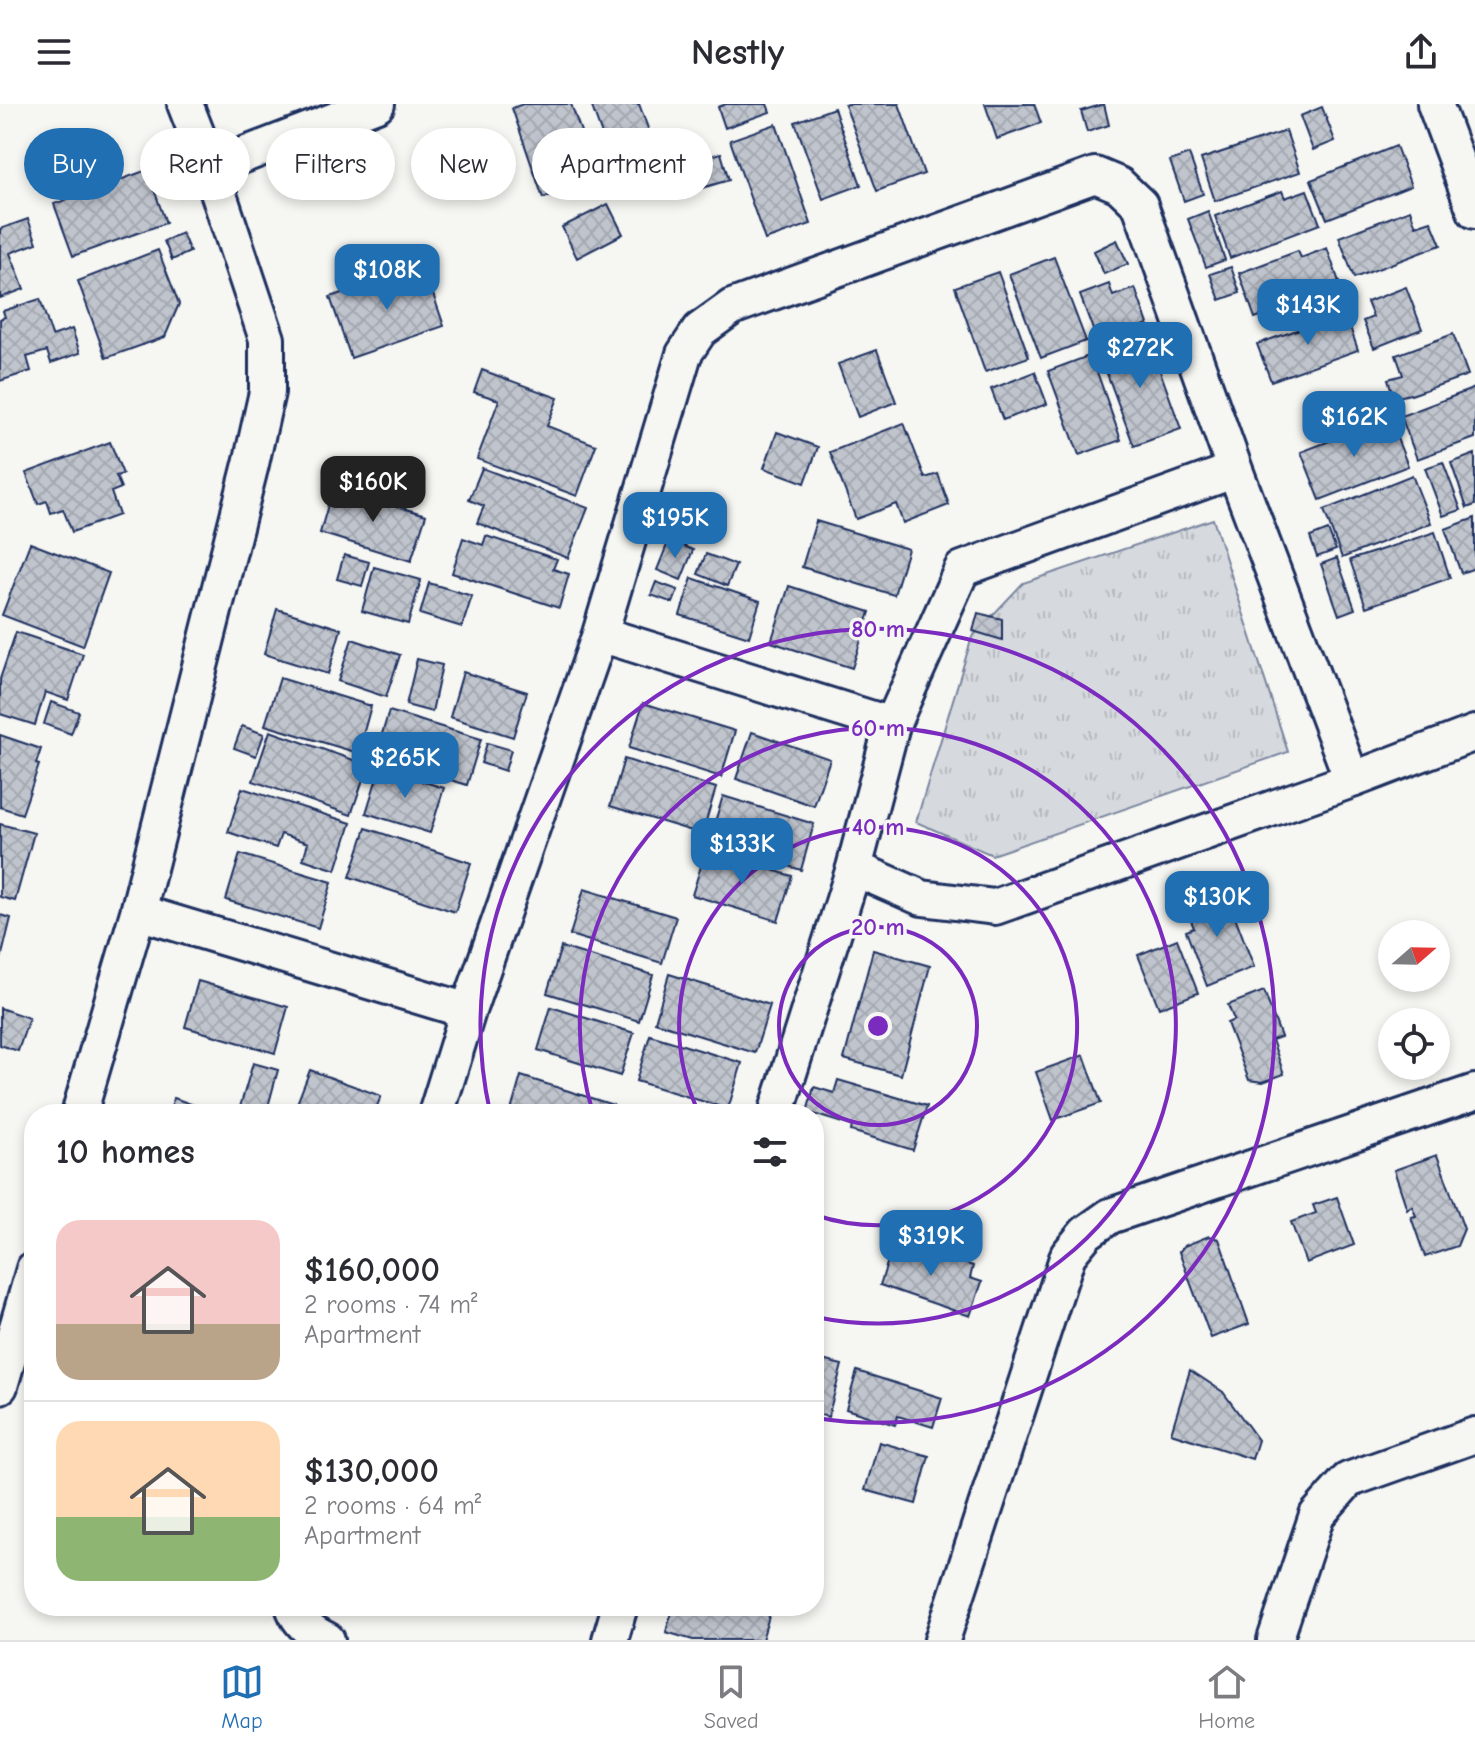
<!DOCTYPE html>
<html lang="en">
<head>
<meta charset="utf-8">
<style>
	body { margin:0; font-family:"Comic Neue",sans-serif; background:#f7f7f7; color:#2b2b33; height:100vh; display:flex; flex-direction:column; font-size:30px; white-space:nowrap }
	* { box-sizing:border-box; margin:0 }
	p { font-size:26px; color:#7c7c81 }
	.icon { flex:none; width:44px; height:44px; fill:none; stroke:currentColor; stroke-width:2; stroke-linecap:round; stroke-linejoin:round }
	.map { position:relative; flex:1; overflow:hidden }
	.side { position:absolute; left:24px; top:1000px; width:800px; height:512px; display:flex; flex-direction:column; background:#fff; border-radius:32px; box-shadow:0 4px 12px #0003 }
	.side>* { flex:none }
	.top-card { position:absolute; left:24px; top:24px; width:800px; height:72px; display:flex; gap:16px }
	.needle { width:52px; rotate:70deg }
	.controls { position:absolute; left:1378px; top:816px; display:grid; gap:16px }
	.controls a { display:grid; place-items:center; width:72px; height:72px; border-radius:50%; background:#fff; box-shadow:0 4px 12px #0003; font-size:40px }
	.price { position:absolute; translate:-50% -68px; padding:0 18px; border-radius:16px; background:#1f6fb2; color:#fff; font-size:26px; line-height:52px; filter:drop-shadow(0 2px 4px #0008) }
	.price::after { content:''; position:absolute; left:50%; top:48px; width:24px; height:18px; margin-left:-12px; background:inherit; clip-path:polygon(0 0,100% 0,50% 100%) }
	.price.active { background:#222; color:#fff }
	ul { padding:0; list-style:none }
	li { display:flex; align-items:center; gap:24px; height:200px; padding:0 32px }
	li+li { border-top:2px solid #e1e1e2 }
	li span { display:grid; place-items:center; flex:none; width:224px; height:160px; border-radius:24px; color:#555 }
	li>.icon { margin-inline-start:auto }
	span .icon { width:96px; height:96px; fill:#fffc; stroke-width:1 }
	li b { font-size:34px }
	h2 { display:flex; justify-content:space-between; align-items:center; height:96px; padding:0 32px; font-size:34px }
	.tag { padding:0 28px; border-radius:36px; background:#fff; box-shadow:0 4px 12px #0003; font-size:28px; line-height:72px }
	.tag.active { background:#1f6fb2; color:#fff }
	header { display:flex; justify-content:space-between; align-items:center; height:104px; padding:0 32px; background:#fff; font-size:36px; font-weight:600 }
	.tab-bar { display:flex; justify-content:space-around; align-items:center; height:112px; border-top:2px solid #e1e1e2; background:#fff; font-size:22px; color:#7c7c81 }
	.tab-bar a { display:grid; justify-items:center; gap:4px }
	.tab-bar .active { color:#1f6fb2 }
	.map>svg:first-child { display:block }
</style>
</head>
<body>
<header><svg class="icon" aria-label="menu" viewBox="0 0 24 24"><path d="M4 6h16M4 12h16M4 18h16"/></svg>Nestly<svg class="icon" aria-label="share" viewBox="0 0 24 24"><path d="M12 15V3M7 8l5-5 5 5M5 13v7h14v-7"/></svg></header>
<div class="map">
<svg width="1475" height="1536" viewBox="0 0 1475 1536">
	<defs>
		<pattern id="grass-tufts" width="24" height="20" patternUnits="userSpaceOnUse" patternTransform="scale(2)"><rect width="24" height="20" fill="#d6d9dd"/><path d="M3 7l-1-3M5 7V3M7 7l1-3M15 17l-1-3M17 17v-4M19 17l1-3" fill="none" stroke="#b7bbc0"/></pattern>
		<pattern id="building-cross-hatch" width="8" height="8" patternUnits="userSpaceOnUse" patternTransform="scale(2)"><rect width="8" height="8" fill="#c0c4cd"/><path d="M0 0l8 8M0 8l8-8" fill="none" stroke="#a4a9b2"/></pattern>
	</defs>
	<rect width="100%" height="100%" fill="#f6f6f2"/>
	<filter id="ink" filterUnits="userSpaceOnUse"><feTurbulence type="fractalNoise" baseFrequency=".0125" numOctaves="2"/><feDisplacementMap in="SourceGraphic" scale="16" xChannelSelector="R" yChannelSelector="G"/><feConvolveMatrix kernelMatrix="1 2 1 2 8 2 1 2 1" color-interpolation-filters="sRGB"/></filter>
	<g filter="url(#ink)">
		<path fill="url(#grass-tufts)" stroke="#78849e" stroke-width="2" d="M1213 415 1288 648 992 751 916 718 972 533 1023 479Z"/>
		<path fill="url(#building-cross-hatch)" stroke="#1b2f5e" stroke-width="2" d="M523 0H571L598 75 543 94 512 4Z
			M591 0H639L657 49 614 64Z
			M726 0H767L770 8 725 24 718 3Z
			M848 0H899L924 70 877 87 845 1Z
			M985 0H1034L1041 19 997 35Z
			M1104 0 1109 21 1087 28 1081 7Z
			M1322 3 1335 37 1313 46 1300 12Z
			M834 4 861 81 823 95 795 18Z
			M776 20 811 120 765 136 730 36Z
			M1286 27 1300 68 1215 97 1201 55Z
			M1396 42 1411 82 1327 115 1311 76Z
			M721 49 729 76 702 84 695 56Z
			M1189 50 1203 90 1184 97 1170 57Z
			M147 66 166 119 73 152 54 100Z
			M1307 86 1320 120 1230 154 1215 112 1282 87 1285 94Z
			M608 100 623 130 577 154 562 123Z
			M1410 106 1416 122 1431 117 1441 141 1354 174 1339 133Z
			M1208 107 1225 156 1206 163 1188 115Z
			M28 115 37 139 10 149 24 185 0 194V125Z
			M182 129 190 148 172 156 164 137Z
			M1117 136 1128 160 1104 170 1094 147Z
			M1327 144 1339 178 1313 187 1316 192 1255 214 1239 169 1298 147 1301 154Z
			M158 146 179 200 165 233 106 254 78 177Z
			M1054 153 1086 237 1041 254 1009 170Z
			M423 161 444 222 351 254 330 193Z
			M1231 163 1240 189 1220 196 1210 170Z
			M998 168 1029 253 985 268 955 183Z
			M1109 180 1113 192 1135 184 1148 220 1098 239 1080 191Z
			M1406 183 1422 225 1374 244 1363 217 1373 213 1367 198Z
			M40 195 52 232 72 225 80 249 51 259 47 247 27 253 31 267 0 277V215L5 213 3 207Z
			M1345 209 1358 246 1271 277 1257 240Z
			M1453 230 1468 271 1411 291 1410 290 1394 294 1388 275 1403 271 1396 251Z
			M1147 231 1181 325 1134 342 1099 248Z
			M877 246 896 298 858 313 838 260Z
			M1091 251 1121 336 1079 351 1048 267Z
			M482 266 558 294 547 322 596 341 577 392 477 355 499 296 474 288Z
			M1035 268 1047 300 1003 316 991 285Z
			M1475 284V334L1417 355 1401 312Z
			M1389 314 1408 362 1320 396 1301 348Z
			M904 319 925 374 938 370 949 401 903 419 896 400 856 415 830 348Z
			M777 328 818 343 805 379 764 364Z
			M110 338 123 370 116 372 121 384 111 388 119 411 72 428 63 405 51 409 47 397 38 400 26 369Z
			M1475 350V401L1467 404 1451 359Z
			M1443 358 1461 406 1443 412 1425 364Z
			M482 364 588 404 568 454 477 419 484 402 469 396Z
			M1412 371 1431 419 1342 454 1324 406Z
			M333 383 426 411 411 457 320 429Z
			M1475 414V464L1461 469 1445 425Z
			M816 417 908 445 894 491 802 463Z
			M1328 426 1336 446 1317 453 1310 433Z
			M1435 428 1450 474 1366 503 1350 456Z
			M486 432 557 455 553 465 569 470 559 504 452 469 463 434 483 441Z
			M669 436 693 446 681 476 657 466Z
			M30 439 109 469 83 542 2 511Z
			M706 450 736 461 727 482 698 470Z
			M344 451 369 458 362 482 337 475Z
			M1337 454 1355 505 1339 511 1321 460Z
			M374 463 421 476 408 520 362 507Z
			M692 474 760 497 749 533 680 511Z
			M656 478 678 486 673 499 651 491Z
			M429 479 472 492 462 523 420 510Z
			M789 482 870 508 852 564 771 538Z
			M277 505 341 525 328 570 264 550Z
			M978 509 1002 515V536L973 527Z
			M16 528 83 550 68 596 45 588 35 621 0 610V575Z
			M352 535 400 551 386 593 338 577Z
			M417 555 442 561 432 608 406 601Z
			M463 568 527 588 513 633 450 613Z
			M280 574 371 602 358 649 265 621Z
			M51 598 79 608 71 630 44 620Z
			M643 599 735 627 721 673 629 644Z
			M389 607 481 635 467 681 375 653Z
			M242 622 264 630 256 652 234 644Z
			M270 627 368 661 351 711 253 677Z
			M752 628 830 655 814 702 736 675Z
			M0 631 41 645 36 660 39 661 22 710 0 703Z
			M487 639 511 646 505 667 481 659Z
			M624 655 716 684 702 730 610 702Z
			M380 664 444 684 430 729 366 709Z
			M242 684 351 719 336 766 303 755 308 739 281 730 276 744 228 728Z
			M723 692 814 720 801 766 709 737Z
			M0 720 34 729 15 797 0 793Z
			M366 724 471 759 455 808 350 773Z
			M706 746 792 772 778 817 692 791Z
			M240 750 332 778 318 824 226 796Z
			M584 785 676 813 662 859 570 831Z
			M1211 789 1215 798 1228 794 1254 863 1207 882 1186 827 1194 824 1184 799Z
			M0 811 11 814 0 859Z
			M1177 835 1198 889 1159 904 1138 851Z
			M561 843 653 871 639 917 547 889Z
			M873 846 930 862 901 971 844 955Z
			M669 870 770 901 755 949 655 918Z
			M198 877 288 903 275 949 185 923Z
			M1264 887 1281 933 1272 936 1284 970 1263 978 1249 976 1227 919 1234 916 1228 901Z
			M551 903 634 929 620 972 538 946Z
			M0 904 29 914 18 947 0 941Z
			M650 931 742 959 728 1005 636 977Z
			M1084 951 1101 999 1053 1016 1036 968Z
			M253 959 278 966 266 1010 240 1003Z
			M310 966 381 992 374 1010H293Z
			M521 972 613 1001 610 1010H510Z
			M838 976 927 1002 913 1046 851 1027 852 1022 807 1008 814 983 834 989Z
			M174 994 211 1007 210 1010H168Z
			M1437 1051 1464 1125 1457 1142 1425 1153 1411 1113 1416 1112 1412 1102 1407 1105 1394 1066Z
			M1337 1093 1354 1141 1306 1159 1291 1118 1316 1109 1313 1101Z
			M1209 1132 1219 1135 1249 1220 1211 1234 1179 1148 1184 1142Z
			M895 1135 973 1162 970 1174 982 1178 970 1212 880 1181Z
			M814 1254 842 1261 828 1313 814 1309Z
			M1190 1266 1223 1288 1258 1336 1252 1355 1171 1329Z
			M857 1267 942 1294 933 1323 898 1312 895 1321 846 1305Z
			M879 1338 929 1352 916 1400 865 1386Z
			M673 1502H747L770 1509 762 1536H693L666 1528Z"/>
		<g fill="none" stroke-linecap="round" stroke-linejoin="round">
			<g stroke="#1b2f5e" stroke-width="40">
				<path id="minor" d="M1435 0 1475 107
					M210 64 377 0
					M600 530 892 621
					M854 764 922 794 995 803 1352 676 1475 629
					M138 808 468 907
					M79 1010 138 808 251 360 267 288V235L210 64 185 0
					M436 1010 468 907 600 530 684 250 700 226 732 203 1095 71 1119 81 1140 101 1235 366 1352 676
					M776 1010 854 764 892 621 962 465 1235 366
					M0 1282 34 1165
					M293 1502C298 1518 312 1529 327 1536
					M610 1536 620 1502
					M942 1536 1068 1151 1086 1129 1110 1112 1475 988
					M1275 1536 1317 1411 1348 1376 1475 1331"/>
			</g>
			<use href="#minor" stroke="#f6f6f2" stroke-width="34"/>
		</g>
	</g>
	<g fill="none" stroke="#7b2cbf" stroke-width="4">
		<circle cx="878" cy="922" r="99"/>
		<path d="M699 1009A199 199 0 1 1 815 1111"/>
		<path d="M593 1009A298 298 0 1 1 816 1213"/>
		<path d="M490 1008A397 397 0 1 1 816 1314"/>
	</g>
	<circle cx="878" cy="922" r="12" fill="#7b2cbf" stroke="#f6f6f2" stroke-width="4"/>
	<g font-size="24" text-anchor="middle" font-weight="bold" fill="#7b2cbf" stroke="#f6f6f2" stroke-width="7" stroke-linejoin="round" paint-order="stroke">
		<text x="878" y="533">80 m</text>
		<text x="878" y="632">60 m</text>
		<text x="878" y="731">40 m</text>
		<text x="878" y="831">20 m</text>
	</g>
</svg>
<div class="controls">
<a><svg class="needle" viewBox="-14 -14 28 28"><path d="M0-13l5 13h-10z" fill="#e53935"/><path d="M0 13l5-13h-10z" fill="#7c7c81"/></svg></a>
<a><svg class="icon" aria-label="locate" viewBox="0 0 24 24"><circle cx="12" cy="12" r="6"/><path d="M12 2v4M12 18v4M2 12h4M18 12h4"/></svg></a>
</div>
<b class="price" style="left:387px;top:208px">$108K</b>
<b class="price" style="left:1308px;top:243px">$143K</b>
<b class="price" style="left:1140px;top:286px">$272K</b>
<b class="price" style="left:1354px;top:355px">$162K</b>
<b class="price active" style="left:373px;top:420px">$160K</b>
<b class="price" style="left:675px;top:456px">$195K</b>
<b class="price" style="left:405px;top:696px">$265K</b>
<b class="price" style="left:742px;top:782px">$133K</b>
<b class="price" style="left:1217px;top:835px">$130K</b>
<b class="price" style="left:931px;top:1174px">$319K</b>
<div class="top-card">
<a class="tag active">Buy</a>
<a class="tag">Rent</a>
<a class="tag">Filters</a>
<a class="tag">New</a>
<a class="tag">Apartment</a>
</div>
<section class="side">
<h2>10 homes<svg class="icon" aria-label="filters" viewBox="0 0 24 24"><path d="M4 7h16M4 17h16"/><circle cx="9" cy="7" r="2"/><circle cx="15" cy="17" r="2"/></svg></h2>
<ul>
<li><span style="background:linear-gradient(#f6c9c9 65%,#b9a48a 0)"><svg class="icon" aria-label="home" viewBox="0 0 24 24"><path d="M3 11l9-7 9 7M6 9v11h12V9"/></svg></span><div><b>$160,000</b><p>2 rooms · 74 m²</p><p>Apartment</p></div></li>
<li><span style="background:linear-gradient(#ffd9b3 60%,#8fb573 0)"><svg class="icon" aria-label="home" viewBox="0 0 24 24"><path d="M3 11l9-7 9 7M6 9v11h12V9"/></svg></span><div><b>$130,000</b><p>2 rooms · 64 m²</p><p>Apartment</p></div></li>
</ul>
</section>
</div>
<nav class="tab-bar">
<a class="active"><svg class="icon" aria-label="map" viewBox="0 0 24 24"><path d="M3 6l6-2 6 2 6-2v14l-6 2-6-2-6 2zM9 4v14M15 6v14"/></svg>Map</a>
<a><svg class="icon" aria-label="saved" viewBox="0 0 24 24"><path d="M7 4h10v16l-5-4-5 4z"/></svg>Saved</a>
<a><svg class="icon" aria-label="home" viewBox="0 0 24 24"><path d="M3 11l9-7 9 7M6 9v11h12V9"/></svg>Home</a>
</nav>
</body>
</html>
